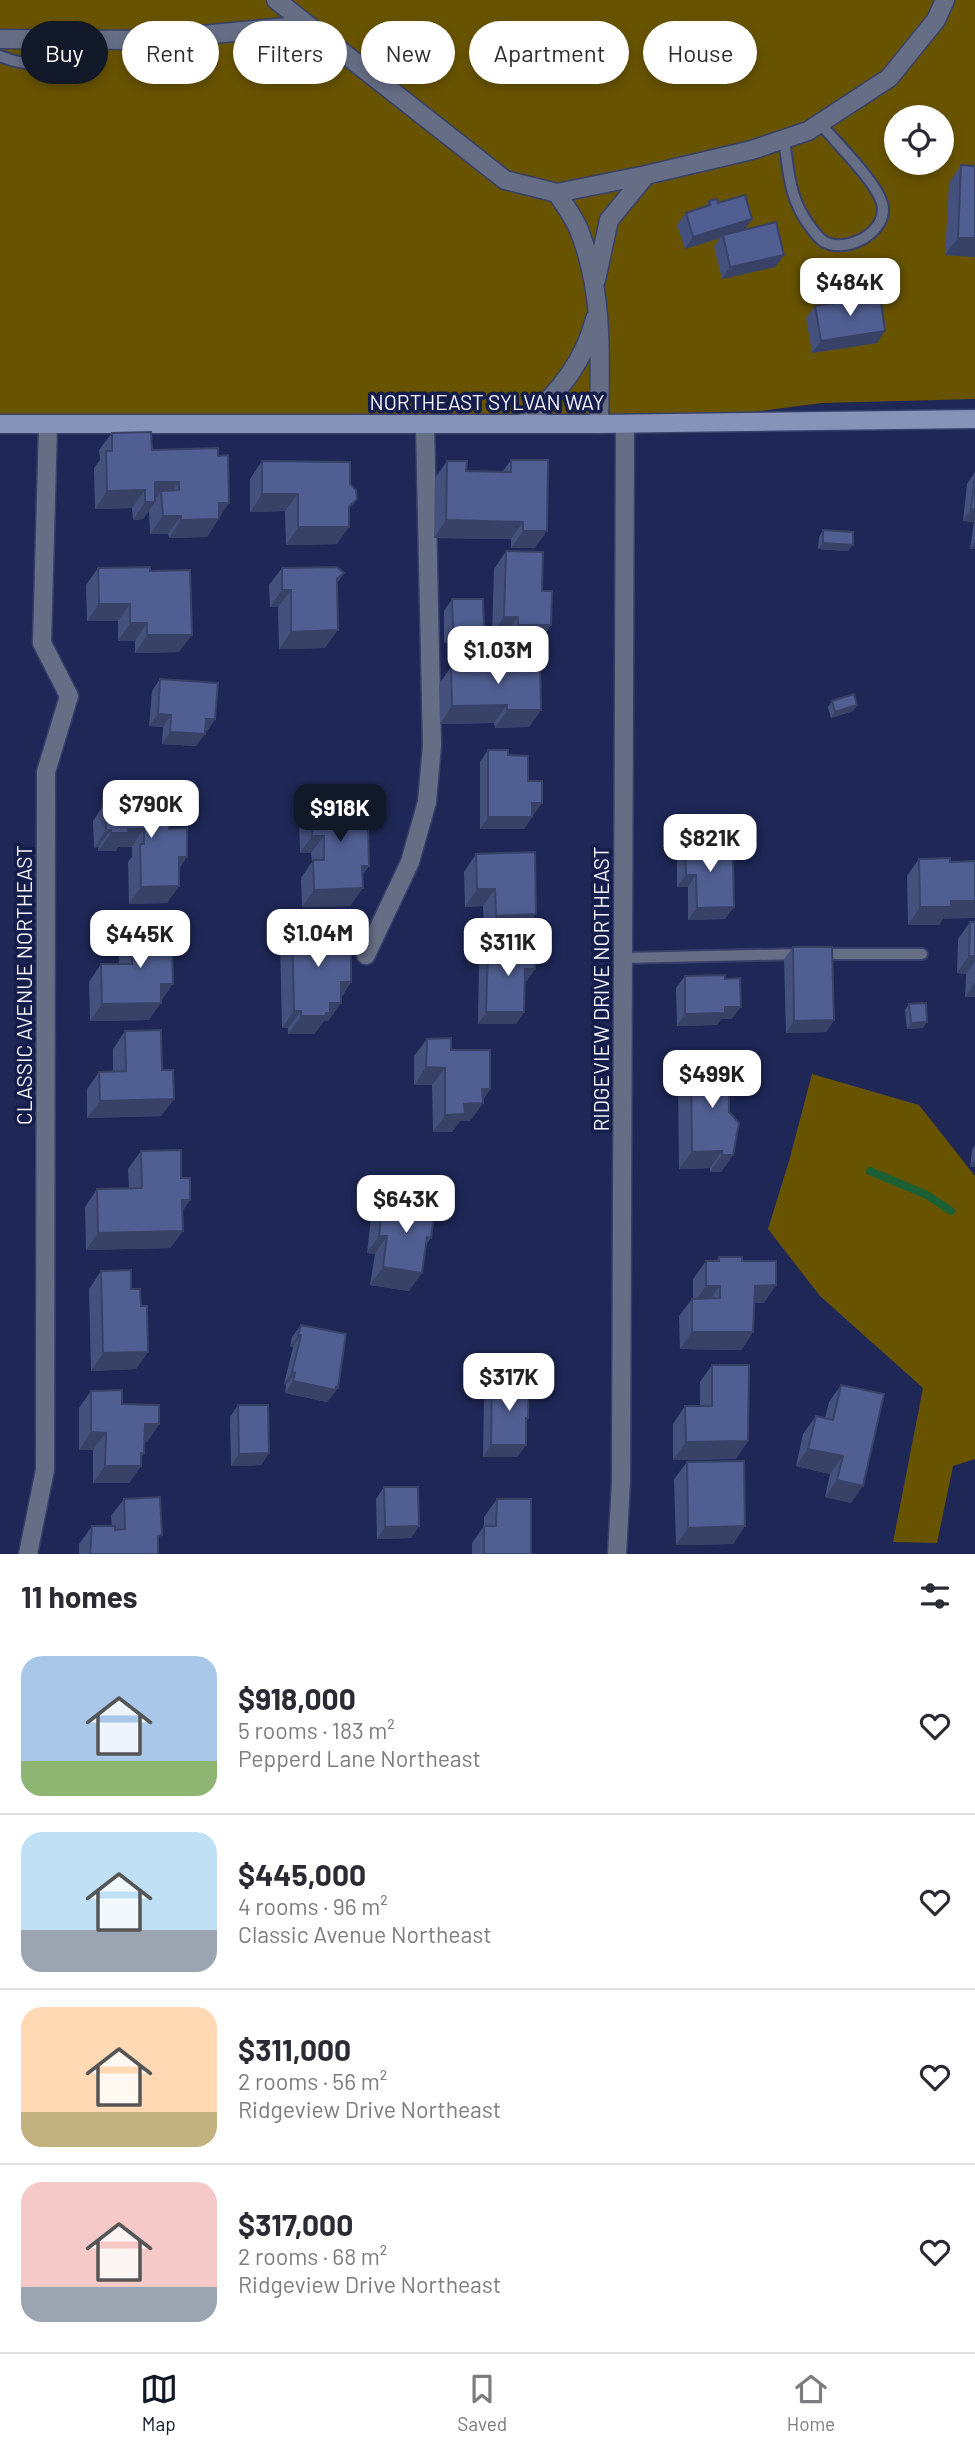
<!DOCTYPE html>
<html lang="en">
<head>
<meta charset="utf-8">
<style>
	body { margin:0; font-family:Barlow,sans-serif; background:#f7f7f7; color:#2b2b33; height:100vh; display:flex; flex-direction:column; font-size:26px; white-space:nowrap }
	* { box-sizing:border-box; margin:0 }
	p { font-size:23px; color:#7c7c81 }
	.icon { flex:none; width:38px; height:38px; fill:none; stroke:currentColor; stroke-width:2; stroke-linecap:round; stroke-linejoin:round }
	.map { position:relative; height:1554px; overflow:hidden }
	.drawer { display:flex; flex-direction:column; background:#fff; flex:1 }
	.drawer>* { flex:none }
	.top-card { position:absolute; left:21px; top:21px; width:934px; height:63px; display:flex; gap:14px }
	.controls { position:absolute; left:884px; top:105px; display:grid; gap:14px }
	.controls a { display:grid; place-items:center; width:70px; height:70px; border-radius:50%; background:#fff; box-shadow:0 4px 10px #0003; font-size:35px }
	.price { position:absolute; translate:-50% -60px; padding:0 16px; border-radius:14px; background:#fff; color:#222; font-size:23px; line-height:46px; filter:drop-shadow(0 2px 4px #0008) }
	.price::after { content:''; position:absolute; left:50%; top:42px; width:21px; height:16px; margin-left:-10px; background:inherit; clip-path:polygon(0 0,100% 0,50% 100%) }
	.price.on { background:#111827; color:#fff }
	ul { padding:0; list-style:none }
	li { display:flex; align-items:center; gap:21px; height:175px; padding:0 21px }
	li+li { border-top:2px solid #e1e1e2 }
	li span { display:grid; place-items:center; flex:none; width:196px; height:140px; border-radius:21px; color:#555 }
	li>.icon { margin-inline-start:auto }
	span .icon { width:84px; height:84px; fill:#fffc; stroke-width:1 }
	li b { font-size:30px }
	h2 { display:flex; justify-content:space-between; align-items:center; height:84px; padding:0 21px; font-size:30px }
	.tag { padding:0 24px; border-radius:32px; background:#fff; box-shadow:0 4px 10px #0003; font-size:24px; line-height:63px }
	.tag.on { background:#111827; color:#fff }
	.tabs { display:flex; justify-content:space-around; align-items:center; height:98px; border-top:2px solid #e1e1e2; background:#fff; font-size:19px; color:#7c7c81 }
	.tabs a { display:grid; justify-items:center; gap:4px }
	.tabs .on { color:#111827 }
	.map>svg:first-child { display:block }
</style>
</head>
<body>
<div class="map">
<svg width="975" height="1554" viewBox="0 0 975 1554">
	<rect width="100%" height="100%" fill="#1e2756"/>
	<path fill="#685301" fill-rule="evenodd" d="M0 0H975V399L822 403 668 423 0 422ZM896 117H942V163H896Z
		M812 1074 919 1105 975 1176V1459L953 1466 937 1543 893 1542 923 1388 820 1296 768 1229 789 1161Z"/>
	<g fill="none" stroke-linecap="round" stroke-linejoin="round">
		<path stroke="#1b6034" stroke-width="8" d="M870 1171 927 1195 951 1211"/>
		<g stroke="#37406a" stroke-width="14">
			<path id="lane" d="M0 56C35 71 73 62 103 40
				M784 139C789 174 789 200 812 229 815 233 819 238 823 241 845 255 890 232 882 203 875 180 836 143 820 123
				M818 954H922
				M623 958 802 954"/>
		</g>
		<g stroke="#37406a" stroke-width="21">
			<path id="street" d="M276 0 505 180 557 193C564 205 574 217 579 230 604 293 600 358 599 424
				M0 39 149 40 308 25
				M557 193 646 175
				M596 280 609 220 646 175 752 150 808 131 889 78 936 20 945 0
				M523 423C557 396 584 362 595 319
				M366 955 410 862 427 802 432 745 425 425
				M28 1554 45 1470 46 772 69 696 42 643 48 425
				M617 1554 621 1482 625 424"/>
		</g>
		<g stroke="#37406a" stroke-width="21">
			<path id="secondary" d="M0 424H599L975 419"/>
		</g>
		<use href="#lane" stroke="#666e85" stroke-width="10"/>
		<use href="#street" stroke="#666e85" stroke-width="18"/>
		<use href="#secondary" stroke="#8792b8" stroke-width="18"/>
	</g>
	<path fill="#45517d" d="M961 165 975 257 945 255 949 183Z
		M709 201 718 203 745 229 784 255 775 267 722 279 714 247 720 238 685 249 677 225 686 213 704 207Z
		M815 306 877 343 812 353 806 318Z
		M112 433 152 450 219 517 207 537 169 538 168 534H150L149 511 143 519 133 520 132 508 95 509 94 468 100 460 99 450Z
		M511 460 535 548H511V539L434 538 435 478 447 461 466 471H503Z
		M262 461 349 509 337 544 286 545 285 511 250 512V479Z
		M975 472V549H970L974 522 963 521 967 484Z
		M823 530 848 551 818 549 819 537Z
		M506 551 542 591 551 625 539 642H505L506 635 492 634 494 569Z
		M98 568 150 571 179 652 135 653V641H118V621H87L86 585Z
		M282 568 344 573 337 583 325 648 279 649 278 607H270L269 585Z
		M452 599 484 630 475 642 444 643V611Z
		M506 662 541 710 529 727 495 728 494 723 440 724 439 684 451 667 503 666Z
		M160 679 215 719 207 731H205L196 746 162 744 163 727 149 726 152 691Z
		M832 701 857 705 853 711 831 718 828 707Z
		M488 750 508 755 528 781 542 803 533 815H532V817L524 829H480V762Z
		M312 800 363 824 369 866 362 875 350 906 302 907 301 878 312 862 311 853H300L299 818Z
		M105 803 169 829 179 869V886L167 903 129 904 128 862 132 857V847H118L116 851H98V847L94 848 93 821Z
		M685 840 720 858 725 919 688 920V887H677V852Z
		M476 854 524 932 484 933 483 906 465 907 464 872Z
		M919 859 950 862 943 919 939 925H908L907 876Z
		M970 922H975V997H965L966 974 957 973 958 939Z
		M292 924 324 940 351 982 341 998V1003L328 1021H324L314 1034H288V1028H282L280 941Z
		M131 926 161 1000 149 1020 90 1021 89 982 101 964H119L118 944Z
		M793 947 834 1020 826 1032 786 1033 784 959Z
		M488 948 527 981H525L516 1024H478L479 960Z
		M685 976 725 979 732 1019H721L717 1025 677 1026 676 988Z
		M909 1004 923 1028 907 1029 905 1010Z
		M125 1031 162 1070 174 1099 161 1116 87 1118V1089L99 1072H113V1049Z
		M427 1039 451 1050 490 1089 483 1100V1103L470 1121H460L452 1132H433L432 1085H414V1056Z
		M691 1065 729 1112 733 1155 721 1172H710V1168L679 1169 678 1083Z
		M975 1145V1167H970L972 1150Z
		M141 1151 181 1178 190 1200 182 1212 183 1231 170 1248 86 1250 85 1207 97 1189H129L128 1169Z
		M383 1200 430 1215 431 1238 425 1246 409 1291 370 1285 375 1254 367 1253 371 1218Z
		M719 1257 742 1261 764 1303H754L753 1332 741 1350 680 1349 679 1316 692 1299H693V1279L706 1261H716Z
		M101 1271 131 1289 141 1306 148 1352 136 1369 91 1371 89 1289Z
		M301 1325 338 1388 327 1402 285 1393 286 1385 284 1384 293 1347H290L292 1337Z
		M712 1365 736 1459 673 1460V1424L685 1406H700V1382Z
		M492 1382 526 1422V1445L517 1457H483L484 1394Z
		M841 1385 851 1503 825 1497 830 1474 796 1466 803 1434 816 1416 825 1418 829 1402Z
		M91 1391 122 1404 159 1424 147 1442H145L141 1458V1466L129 1483H93V1450H79V1408Z
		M238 1405 269 1453 261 1465 231 1466 230 1417Z
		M687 1462 745 1526 733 1544 676 1545 674 1479Z
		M384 1487 419 1526 411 1538 377 1539 376 1499Z
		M124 1499 158 1541V1554H79V1544L92 1526H112L111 1516Z
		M497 1499 531 1554H472V1543L484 1526V1517Z"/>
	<path fill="#384266" d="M752 219 744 231 723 235 720 238 685 249 693 237Z
		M958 238H975V257L945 255Z
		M784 255 775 267 722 279 730 267Z
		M885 331 877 343 812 353 821 341Z
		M155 482H179L167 499 161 491 155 499Z
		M145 490 132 508 95 509 107 491Z
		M262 494H298L285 511 250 512Z
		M145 502H155L143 519 133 520Z
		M219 503H229L207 537 169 538 181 520Z
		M971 509H975V520L974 522 963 521Z
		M163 516H181L168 534H150Z
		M446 520 523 522 511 539 434 538Z
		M298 527H349L337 544 286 545Z
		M523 531H547L535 548H511Z
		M975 542V549H970Z
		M823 543 853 545 848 551 818 549Z
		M282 590H291L278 607H270Z
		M99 604H130L118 621H87Z
		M504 617H518L506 635 492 634Z
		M130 623H147L135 641H118Z
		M518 625H551L539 642H505Z
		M338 630 325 648 279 649 291 632Z
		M484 630 475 642 444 643 453 631Z
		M147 635H192L179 652 135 653Z
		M507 705 494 723 440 724 452 706Z
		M857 705 853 711 831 718 835 712Z
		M507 710H541L529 727 495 728Z
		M158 714 171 715 163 727 149 726Z
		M206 719H215L207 731H197Z
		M170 732 205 734 196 746 162 744Z
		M532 803H542L533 815H524Z
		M488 817H532L524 829H480Z
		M128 829H144L132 847H118L116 851H98L111 833Z
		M106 830H111L98 847 94 848Z
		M312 836H324L311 853H300Z
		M179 857H187L175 875Z
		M362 866H369L356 883Z
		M686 875H696L688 887H677Z
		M179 886 167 903 129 904 141 887Z
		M363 888 350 906 302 907 314 890Z
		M477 889H495L483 906 465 907Z
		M951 901H975V918L943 919 939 925H908L920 907Z
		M734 907 725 919 688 920 697 908Z
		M536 914 524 932 484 933 496 916Z
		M969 956H975V961L966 974 957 973Z
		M525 969H535L527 981H517Z
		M341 982H351L339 1000Z
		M975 982V997H965Z
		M161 984H173L161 1001Z
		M161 1003 149 1020 90 1021 102 1004Z
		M330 1003H341L328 1021H324L314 1034H288L301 1016Z
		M725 1007H741L732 1019H721L717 1025 677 1026 685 1014Z
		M294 1011H301L288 1028H282Z
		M486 1012H524L516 1024H478Z
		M834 1020 826 1032 786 1033 794 1021Z
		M927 1022 923 1028 907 1029 911 1023Z
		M426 1067 445 1068 432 1085H414Z
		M482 1089H490L480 1103H483L470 1121H460L452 1132H433L445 1115 464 1104Z
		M174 1099 161 1116 87 1118 100 1101Z
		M722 1151 710 1168 679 1169 692 1152Z
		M722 1155H733L721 1172H710Z
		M974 1160 975 1167H970Z
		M182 1200H190L178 1217Z
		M183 1231 170 1248 86 1250 98 1233Z
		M379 1236H387L375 1254 367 1253Z
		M383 1267 422 1273 409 1291 370 1285Z
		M776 1285 764 1303H743L755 1286Z
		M706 1286H720L707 1303H694Z
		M692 1332H753L741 1350 680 1349Z
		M298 1335H301L293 1347H290Z
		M148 1352 136 1369 91 1371 103 1353Z
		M292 1372 295 1373 286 1385 284 1384Z
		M293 1381 336 1387 338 1388 327 1402 285 1393Z
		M145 1424H159L147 1442H133Z
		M91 1432 106 1433 93 1450H79Z
		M748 1441 736 1459 673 1460 686 1442Z
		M491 1445H526L517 1457H483Z
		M808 1449 843 1456 830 1474 796 1466Z
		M141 1453H144L136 1466H141L129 1483H93L105 1466Z
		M269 1453 261 1465 231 1466 239 1454Z
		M837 1480 863 1486 851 1503 825 1497Z
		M419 1526 411 1538 377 1539 385 1527Z
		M745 1526 733 1544 676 1545 688 1528Z"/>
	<path fill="#505e91" stroke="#384266" stroke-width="2" d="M961 165 975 166V238H958Z
		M745 195 752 219 693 237 686 213 710 205 709 201 717 199 718 203Z
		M776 222 784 255 730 267 723 235Z
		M880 296 885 331 821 341 815 306Z
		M151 432 152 450 218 448V456L228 455 229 503H219V519L181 520V516H163L161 491 179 490V482H155V502H145V490L107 491 106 451H112V433Z
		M511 460H548L547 531H523V522L446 520 447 461H467L466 471 511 472Z
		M262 461 350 462V484L356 490 357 499 349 507V527H298V494H262Z
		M975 476V509H971Z
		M823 530 853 532V545L823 543Z
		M506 551 543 552 542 591H552L551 625H518V617H504Z
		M150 567V571L190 570 192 635H147V623H130V604H99L98 568Z
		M337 567 344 573 337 579 338 630 291 632V590H282V568Z
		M452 599H483L484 630 453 631Z
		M540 661 541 710H507V705L452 706 451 667 506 665V662Z
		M160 679 218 683 215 719H206L205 734 170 732 171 715 158 714Z
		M854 694 857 705 835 712 832 701Z
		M488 750H508V755L528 756V781H542V803H532V817H488Z
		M362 799 363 824H368L369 866H362L363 888 314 890 313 860H324V836H312V800Z
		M169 802V829L187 828V857H179V886L141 887 140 844H144V829H128V833H111V830H106L105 803Z
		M685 840H720V858H733L734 907 697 908 696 875H686Z
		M535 852 536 914 496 916 495 889H477L476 854Z
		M950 858V862L975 861V901H951V907H920L919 859Z
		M970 922H975V956H969Z
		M292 924H324V940H351V982H341V1003H330V1013H326V1016H301V1011H294Z
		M131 926H163V947H172L173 984H161V1003L102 1004 101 964H132Z
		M793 947H832L834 1020 794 1021Z
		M488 948H535V969H525L524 1012H486Z
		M725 975V979L740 978 741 1007H725V1013L685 1014V976Z
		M926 1003 927 1022 911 1023 909 1004Z
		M161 1030 162 1070H173L174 1099 100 1101 99 1072 126 1071 125 1031Z
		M451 1038V1050H490V1089H482L483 1103 464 1104 465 1114 445 1115V1068L426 1067 427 1039Z
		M691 1065H729V1112L739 1123 733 1155H722V1151L692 1152Z
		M181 1150V1178H190V1200H182L183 1231 98 1233 97 1189 142 1188 141 1151Z
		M383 1200 431 1206 430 1215 434 1216 431 1238 427 1237 422 1273 383 1267 387 1236H379Z
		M719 1257H742V1261H776V1285L755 1286 753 1332H692V1299L720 1298V1286H706V1261H719Z
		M131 1270V1289H140L141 1306H147L148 1352 103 1353 101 1271Z
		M301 1325 346 1334 338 1388 336 1387 335 1390 293 1381 295 1373 292 1372 301 1335H298Z
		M712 1365H749L748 1441 686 1442 685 1406H712Z
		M492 1382H529L528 1418H526V1445H491Z
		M841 1385 884 1394 863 1486 837 1480 843 1456 808 1449 816 1416 833 1420Z
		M122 1390V1404L159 1405V1424H145L144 1453H141V1466H105L106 1433 91 1432V1391Z
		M238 1405H268L269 1453 239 1454Z
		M744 1461 745 1526 688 1528 687 1462Z
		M384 1487H418L419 1526 385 1527Z
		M160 1497 162 1535 158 1536V1554H90L92 1526H115V1530L125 1529 124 1499Z
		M497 1499H531V1554H484V1526H496Z"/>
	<g text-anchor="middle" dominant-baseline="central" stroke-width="7" stroke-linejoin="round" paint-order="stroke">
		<g font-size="21" fill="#f2f4fa" stroke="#151d4a">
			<text x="487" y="401">NORTHEAST SYLVAN WAY</text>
			<text transform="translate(23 985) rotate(-90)">CLASSIC AVENUE NORTHEAST</text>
			<text transform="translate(600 989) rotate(-90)">RIDGEVIEW DRIVE NORTHEAST</text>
		</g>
	</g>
</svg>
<div class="controls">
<a><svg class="icon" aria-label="locate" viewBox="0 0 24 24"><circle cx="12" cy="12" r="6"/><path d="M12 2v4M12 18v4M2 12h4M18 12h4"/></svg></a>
</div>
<b class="price" style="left:850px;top:318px">$484K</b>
<b class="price" style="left:498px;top:686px">$1.03M</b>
<b class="price" style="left:151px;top:840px">$790K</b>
<b class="price on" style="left:340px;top:844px">$918K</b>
<b class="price" style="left:710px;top:874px">$821K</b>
<b class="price" style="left:318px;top:969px">$1.04M</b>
<b class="price" style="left:140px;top:970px">$445K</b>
<b class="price" style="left:508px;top:978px">$311K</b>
<b class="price" style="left:712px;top:1110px">$499K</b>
<b class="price" style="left:406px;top:1235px">$643K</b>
<b class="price" style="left:509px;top:1413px">$317K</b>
<div class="top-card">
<a class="tag on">Buy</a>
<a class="tag">Rent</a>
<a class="tag">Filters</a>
<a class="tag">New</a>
<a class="tag">Apartment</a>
<a class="tag">House</a>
</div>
</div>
<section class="drawer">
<h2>11 homes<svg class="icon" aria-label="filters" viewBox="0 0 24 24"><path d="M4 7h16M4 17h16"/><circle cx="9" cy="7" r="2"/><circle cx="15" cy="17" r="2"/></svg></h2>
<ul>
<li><span style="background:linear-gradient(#a9c7e8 75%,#8fb573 0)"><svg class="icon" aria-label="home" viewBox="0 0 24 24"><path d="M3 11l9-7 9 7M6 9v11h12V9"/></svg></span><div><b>$918,000</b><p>5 rooms · 183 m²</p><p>Pepperd Lane Northeast</p></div><svg class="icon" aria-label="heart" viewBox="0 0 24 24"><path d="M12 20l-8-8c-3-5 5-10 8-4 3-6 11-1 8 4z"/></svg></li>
<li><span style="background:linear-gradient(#bfe0f5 70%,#9aa5b1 0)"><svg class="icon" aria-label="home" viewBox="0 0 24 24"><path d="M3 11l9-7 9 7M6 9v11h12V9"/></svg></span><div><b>$445,000</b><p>4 rooms · 96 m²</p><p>Classic Avenue Northeast</p></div><svg class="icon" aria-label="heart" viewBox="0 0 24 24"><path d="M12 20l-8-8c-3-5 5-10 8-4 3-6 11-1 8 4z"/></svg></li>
<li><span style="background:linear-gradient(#ffd9b3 75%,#c2b280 0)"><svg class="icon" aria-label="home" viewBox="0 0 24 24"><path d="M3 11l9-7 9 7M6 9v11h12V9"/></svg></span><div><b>$311,000</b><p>2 rooms · 56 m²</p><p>Ridgeview Drive Northeast</p></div><svg class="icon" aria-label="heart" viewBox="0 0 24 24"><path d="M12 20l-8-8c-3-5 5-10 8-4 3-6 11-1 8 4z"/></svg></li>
<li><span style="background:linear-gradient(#f6c9c9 75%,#9aa5b1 0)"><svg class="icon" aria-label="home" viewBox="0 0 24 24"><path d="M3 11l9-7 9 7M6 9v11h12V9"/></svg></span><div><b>$317,000</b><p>2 rooms · 68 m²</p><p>Ridgeview Drive Northeast</p></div><svg class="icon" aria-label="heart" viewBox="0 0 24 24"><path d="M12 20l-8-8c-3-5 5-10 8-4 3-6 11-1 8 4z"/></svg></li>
</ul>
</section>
<nav class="tabs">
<a class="on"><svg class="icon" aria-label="map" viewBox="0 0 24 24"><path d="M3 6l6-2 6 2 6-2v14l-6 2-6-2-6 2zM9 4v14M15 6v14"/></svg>Map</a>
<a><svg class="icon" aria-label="saved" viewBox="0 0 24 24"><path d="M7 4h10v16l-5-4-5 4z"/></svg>Saved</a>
<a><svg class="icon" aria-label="home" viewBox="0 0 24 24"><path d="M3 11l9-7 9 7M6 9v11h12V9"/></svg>Home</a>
</nav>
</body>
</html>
